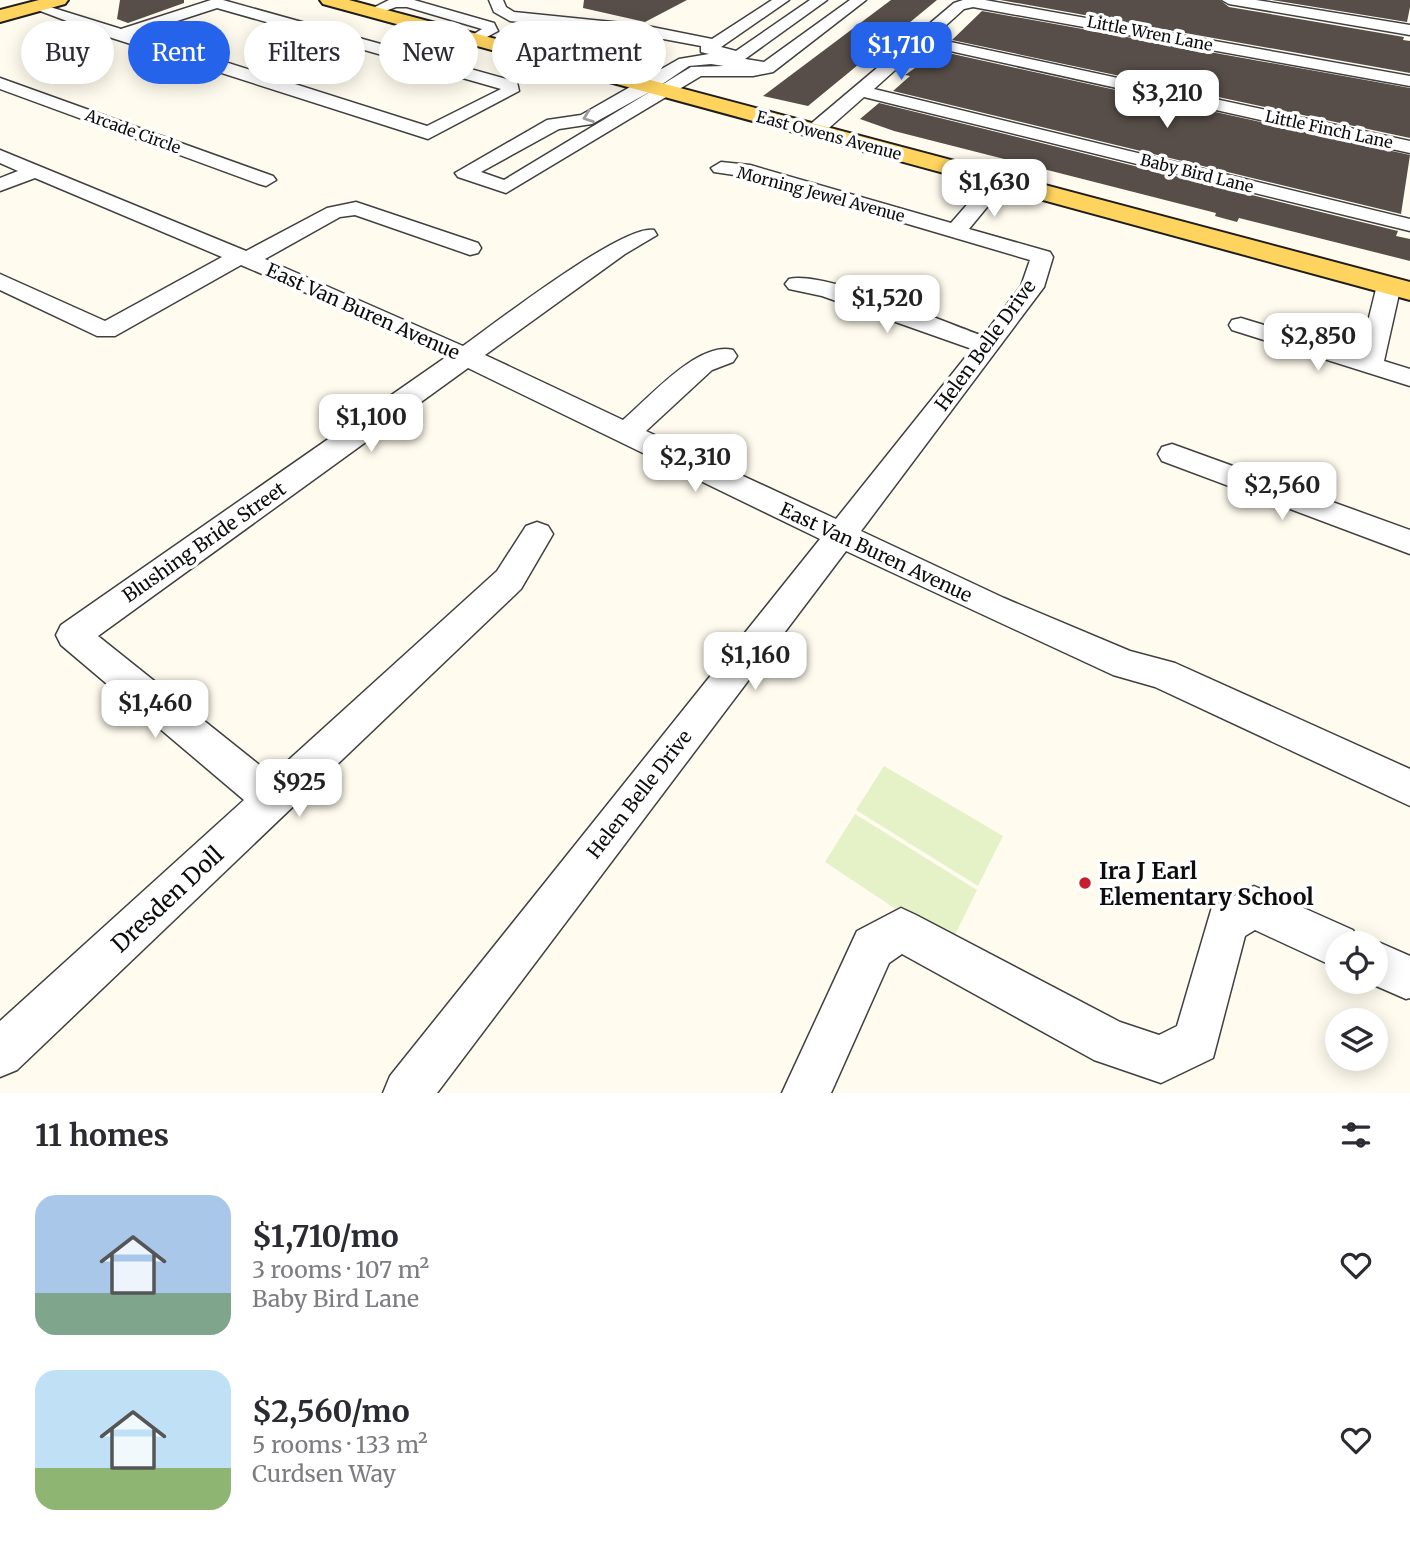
<!DOCTYPE html>
<html lang="en">
<head>
<meta charset="utf-8">
<style>
	body { margin:0; font-family:Merriweather,serif; background:#f7f7f7; color:#2b2b33; height:100vh; display:flex; flex-direction:column; font-size:26px; white-space:nowrap }
	* { box-sizing:border-box; margin:0 }
	p { font-size:23px; color:#7c7c81 }
	.icon { flex:none; width:38px; height:38px; fill:none; stroke:currentColor; stroke-width:2; stroke-linecap:round; stroke-linejoin:round }
	.map { position:relative; height:1093px; overflow:hidden }
	.sheet { display:flex; flex-direction:column; background:#fff; flex:1 }
	.sheet>* { flex:none }
	.guide { position:absolute; left:21px; top:21px; width:700px; height:63px; display:flex; gap:14px }
	.controls { position:absolute; left:1325px; top:931px; display:grid; gap:14px }
	.controls a { display:grid; place-items:center; width:63px; height:63px; border-radius:50%; background:#fff; box-shadow:0 4px 18px #0003; font-size:35px }
	.price { position:absolute; translate:-50% -60px; padding:0 16px; border-radius:14px; background:#fff; color:#222; font-size:23px; line-height:46px; filter:drop-shadow(0 2px 4px #0008) }
	.price::after { content:''; position:absolute; left:50%; top:42px; width:21px; height:16px; margin-left:-10px; background:inherit; clip-path:polygon(0 0,100% 0,50% 100%) }
	.price.active { background:#2563eb; color:#fff }
	ul { padding:0; list-style:none }
	li { display:flex; align-items:center; gap:21px; height:175px; padding:0 35px }
	li span { display:grid; place-items:center; flex:none; width:196px; height:140px; border-radius:21px; color:#555 }
	li>.icon { margin-inline-start:auto }
	span .icon { width:84px; height:84px; fill:#fffc; stroke-width:1 }
	li b { font-size:30px }
	h2 { display:flex; justify-content:space-between; align-items:center; height:84px; padding:0 35px; font-size:30px }
	.tag { padding:0 24px; border-radius:32px; background:#fff; box-shadow:0 4px 18px #0003; font-size:24px; line-height:63px }
	.tag.active { background:#2563eb; color:#fff }
	.map>svg:first-child { display:block }
</style>
</head>
<body>
<div class="map">
<svg width="1410" height="1093" viewBox="0 0 1410 1093">
	<rect width="100%" height="100%" fill="#fffbee"/>
	<path fill="#e5f2c8" d="M884 766 1003 836 978 886 856 810Z
		M855 814 977 890 950 945 825 862Z"/>
	<path fill="#574e49" d="M120 0H184V3L128 23 117 19Z
		M584 0H687L645 22 583 8Z
		M891 0H937L808 106 763 96Z
		M1000 0H1220L1229 7 1404 37 1403 40 1410 41V73Z
		M1272 0H1410V7L1407 22Z
		M982 11 1410 88V138L952 40Z
		M939 51 1410 155 1401 214 893 91 910 76 905 75Z
		M879 103 1398 231 1396 236 1410 239V261L1239 218 1237 222 1215 216 1216 213 894 131 860 119Z"/>
	<g fill="none" stroke-linecap="round" stroke-linejoin="round">
		<g stroke="#404040" stroke-width="3">
			<path id="minor" d="M211 0H223L517 82 519 91 428 139 112 38 27 6 34 2 121 29ZM217 8 501 89 427 126 137 34Z
				M389 0H414L494 23 498 31 474 44 466 39 482 29 407 7H396L372 16 365 12Z
				M489 0H503L506 7 514 12 642 25 712 39 772 0H789L721 47 736 51 810 0H827L745 59 764 62 850 0H866L773 72 753 76H701L506 193 458 177 455 173 547 120 581 115 679 59 709 54 701 52V46L642 35 510 21 494 12ZM711 64 724 66 691 67 655 89 689 66ZM653 90 504 180 481 172 559 129 592 124Z
				M963 0H985L1410 76V86L973 7 964 9 932 38 1410 141V153L923 45 874 89 1410 219V231L864 97 821 135H807L805 131 807 127 954 3Z
				M1222 0H1256L1410 25V35L1229 4Z
				M0 78 273 176 276 180 266 186 259 184 0 89Z
				M0 150 246 251 327 208 356 202 478 243 481 248 478 253 470 255 355 215 340 217 265 259 463 346C494 324 624 223 654 230L657 235 625 254 485 355 623 420C649 398 698 341 733 350L737 356 733 362 712 370 646 431 836 519 972 349 822 296 789 289 785 284 789 279C823 270 944 322 983 336L1021 286 1030 260 748 177 714 172 711 168 721 162 750 165 951 223 992 176H1006L1009 180 1006 184 969 229 1050 252 1053 257 1044 287 861 531 1004 598 1130 651 1175 663 1410 769V806L1155 687 1113 675 846 551 437 1093H383L390 1076 820 539 468 368 98 636 272 775 497 571 526 526 537 522 548 526 553 534 521 589 17 1070 0 1077V1021L244 800 61 645 56 635 61 625 446 357 367 319 241 265 115 336H97L0 290V274L105 321 222 257 35 178 0 191V178L18 171 0 163Z
				M1389 278 1397 280 1401 285 1384 361 1410 369V386L1232 330 1229 325 1232 320 1241 318 1360 354 1377 285 1381 280Z
				M1172 444 1410 530V554L1162 461 1158 454 1162 447Z
				M1254 886 1353 930 1358 943H1337V968L1255 930 1245 936 1213 1058 1161 1083 1094 1060 902 954 889 963 831 1093H782L857 931 901 908 916 915 1120 1022 1159 1035 1177 1026 1212 907Z
				M1376 941 1410 956V998L1406 999 1367 982H1376V943H1370Z"/>
		</g>
		<g stroke="#1e1e1e" stroke-width="4">
			<path id="major" d="M39 0H68L65 4 0 22V10Z
				M320 0H349L1410 282V300L323 4Z"/>
		</g>
		<use href="#minor" fill="#fff" fill-rule="evenodd"/>
		<use href="#major" fill="#fed35e" fill-rule="evenodd"/>
	</g>
	<defs><path id="oneway-chevron" d="M-2-3.5L2.5 0L-2 3.5" fill="none" stroke-width="1.6" stroke-linecap="round" stroke-linejoin="round" transform="scale(1.75)"/></defs>
	<use stroke="#9e9e9e" href="#oneway-chevron" transform="translate(588 117) rotate(160)"/>
	<circle fill="#c41f2b" stroke="#fff" stroke-width="2.5" cx="1085" cy="883" r="7"/>
	<g text-anchor="middle" dominant-baseline="central" stroke-width="7" stroke-linejoin="round" paint-order="stroke">
		<g font-size="16" fill="#0d0d0d" stroke="#fff">
			<text transform="translate(1150 33) rotate(11)">Little Wren Lane</text>
			<text transform="translate(1329 129) rotate(12)">Little Finch Lane</text>
			<text transform="translate(133 131) rotate(20)">Arcade Circle</text>
			<text transform="translate(829 135) rotate(15)">East Owens Avenue</text>
			<text transform="translate(1197 173) rotate(14)">Baby Bird Lane</text>
			<text transform="translate(821 194) rotate(15)">Morning Jewel Avenue</text>
		</g>
		<g font-size="19" fill="#0d0d0d" stroke="#fff">
			<text transform="translate(363 311) rotate(24)">East Van Buren Avenue</text>
			<text transform="translate(985 345) rotate(-54)">Helen Belle Drive</text>
			<text transform="translate(204 542) rotate(-35)">Blushing Bride Street</text>
			<text transform="translate(876 552) rotate(25)">East Van Buren Avenue</text>
			<text transform="translate(639 794) rotate(-52)">Helen Belle Drive</text>
		</g>
		<g font-size="23" font-weight="bold" fill="#0d0d0d" stroke="#fff" text-anchor="start">
			<text x="1099" y="870">Ira J Earl<tspan x="1099" dy="26">Elementary School</tspan></text>
		</g>
		<g font-size="23" fill="#0d0d0d" stroke="#fff">
			<text transform="translate(167 899) rotate(-43)">Dresden Doll</text>
		</g>
	</g>
</svg>
<div class="controls">
<a><svg class="icon" aria-label="locate" viewBox="0 0 24 24"><circle cx="12" cy="12" r="6"/><path d="M12 2v4M12 18v4M2 12h4M18 12h4"/></svg></a>
<a><svg class="icon" aria-label="layers" viewBox="0 0 24 24"><path d="M12 4l9 5-9 5-9-5zM3 14l9 5 9-5"/></svg></a>
</div>
<b class="price active" style="left:901px;top:82px">$1,710</b>
<b class="price" style="left:1167px;top:130px">$3,210</b>
<b class="price" style="left:994px;top:219px">$1,630</b>
<b class="price" style="left:887px;top:335px">$1,520</b>
<b class="price" style="left:1318px;top:373px">$2,850</b>
<b class="price" style="left:371px;top:454px">$1,100</b>
<b class="price" style="left:695px;top:494px">$2,310</b>
<b class="price" style="left:1282px;top:522px">$2,560</b>
<b class="price" style="left:755px;top:692px">$1,160</b>
<b class="price" style="left:155px;top:740px">$1,460</b>
<b class="price" style="left:299px;top:819px">$925</b>
<div class="guide">
<a class="tag">Buy</a>
<a class="tag active">Rent</a>
<a class="tag">Filters</a>
<a class="tag">New</a>
<a class="tag">Apartment</a>
</div>
</div>
<section class="sheet">
<h2>11 homes<svg class="icon" aria-label="filters" viewBox="0 0 24 24"><path d="M4 7h16M4 17h16"/><circle cx="9" cy="7" r="2"/><circle cx="15" cy="17" r="2"/></svg></h2>
<ul>
<li><span style="background:linear-gradient(#a9c7e8 70%,#7fa58c 0)"><svg class="icon" aria-label="home" viewBox="0 0 24 24"><path d="M3 11l9-7 9 7M6 9v11h12V9"/></svg></span><div><b>$1,710/mo</b><p>3 rooms · 107 m²</p><p>Baby Bird Lane</p></div><svg class="icon" aria-label="heart" viewBox="0 0 24 24"><path d="M12 20l-8-8c-3-5 5-10 8-4 3-6 11-1 8 4z"/></svg></li>
<li><span style="background:linear-gradient(#bfe0f5 70%,#8fb573 0)"><svg class="icon" aria-label="home" viewBox="0 0 24 24"><path d="M3 11l9-7 9 7M6 9v11h12V9"/></svg></span><div><b>$2,560/mo</b><p>5 rooms · 133 m²</p><p>Curdsen Way</p></div><svg class="icon" aria-label="heart" viewBox="0 0 24 24"><path d="M12 20l-8-8c-3-5 5-10 8-4 3-6 11-1 8 4z"/></svg></li>
</ul>
</section>
</body>
</html>
